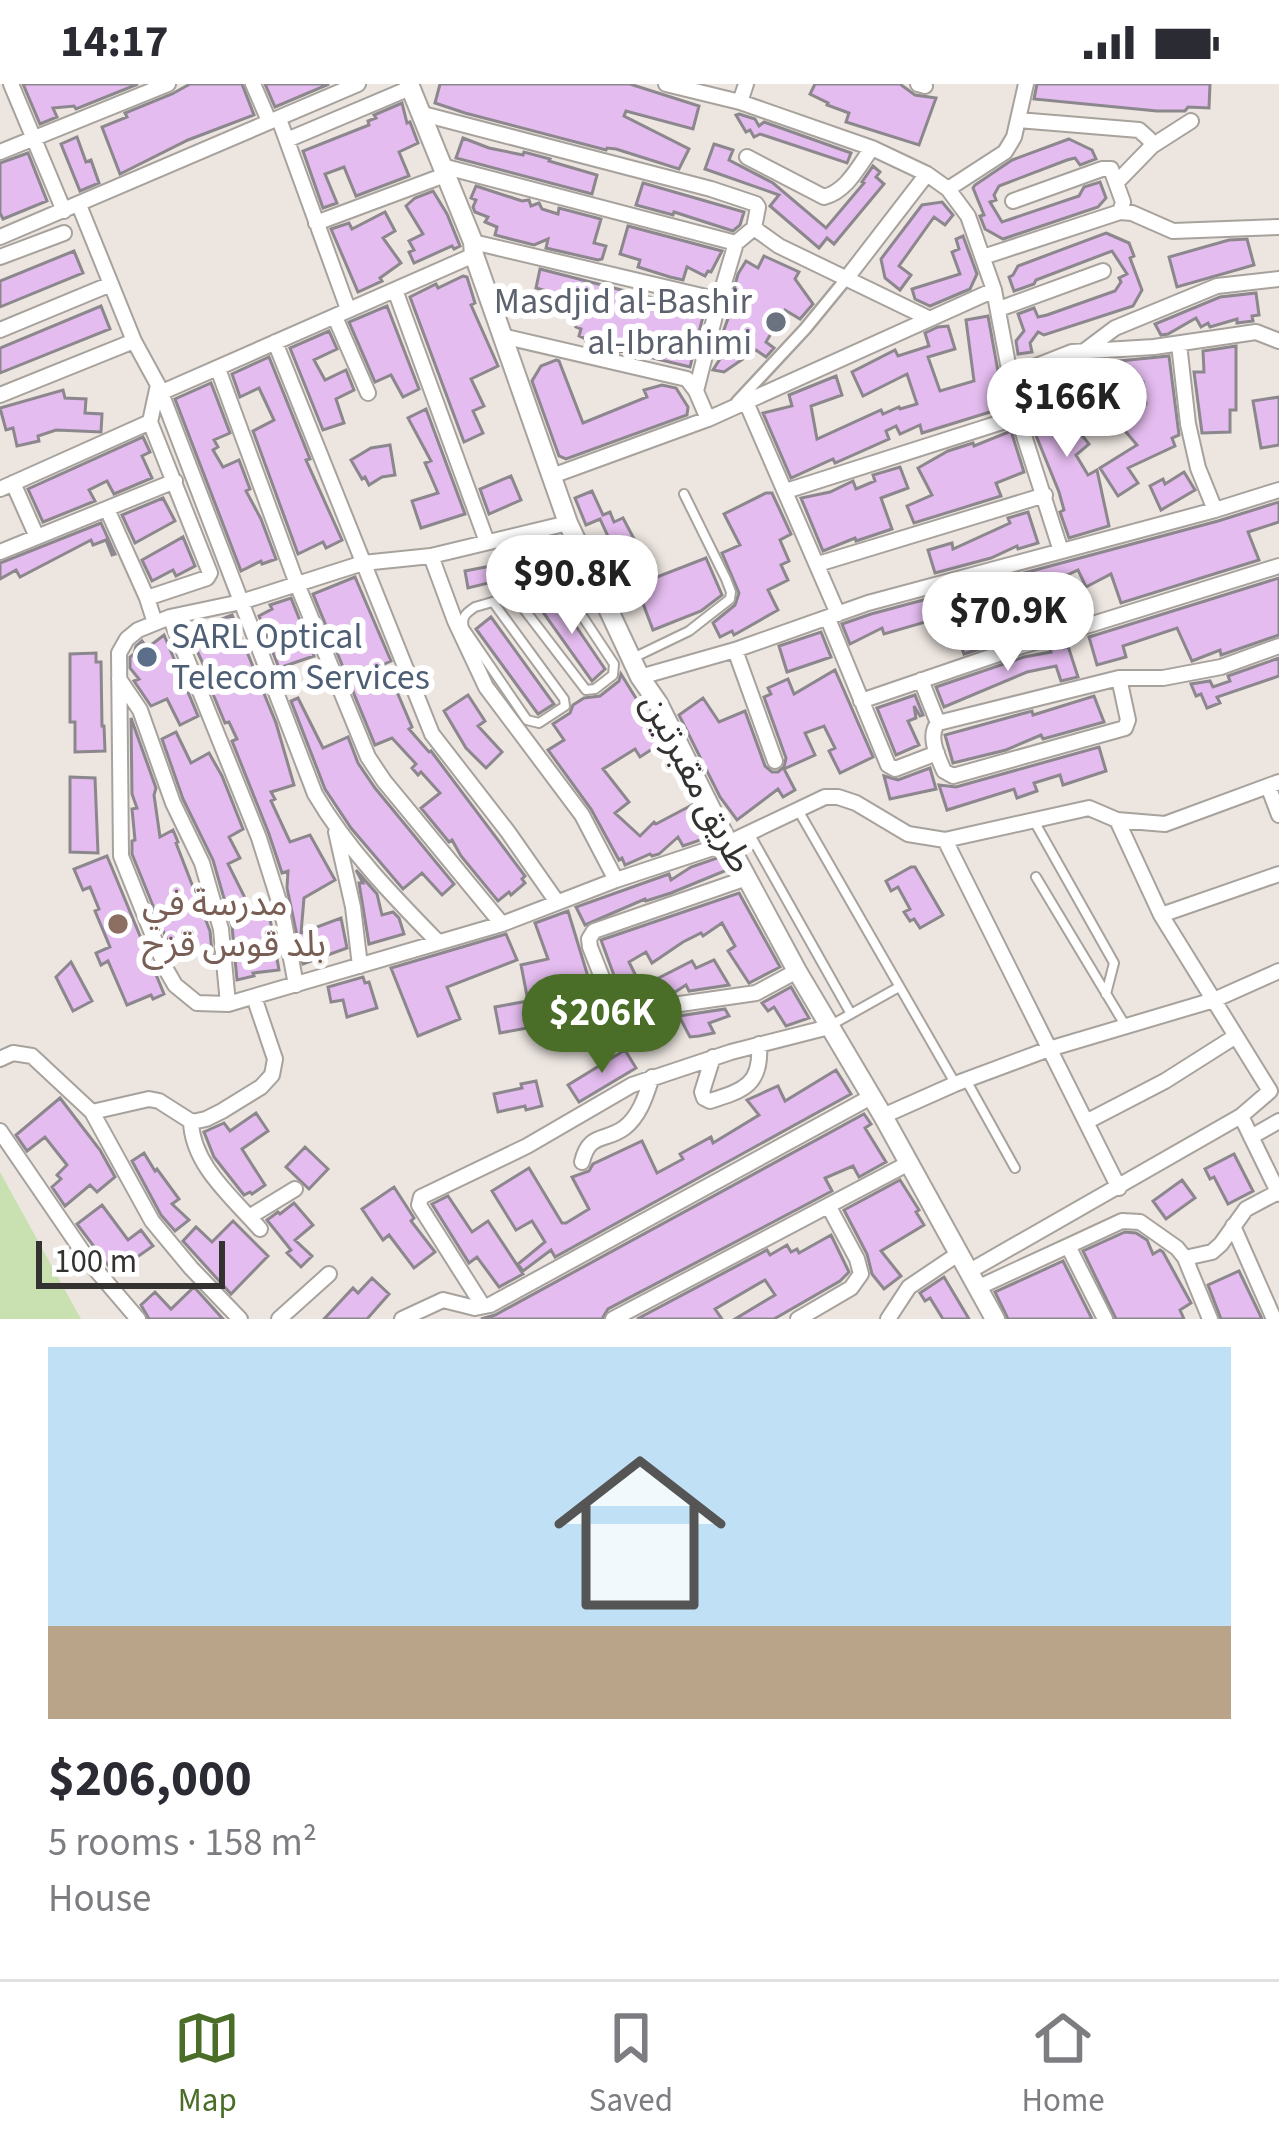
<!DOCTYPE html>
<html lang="en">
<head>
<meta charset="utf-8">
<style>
	body { margin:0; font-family:"Source Sans 3","Noto Sans Arabic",sans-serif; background:#f7f7f7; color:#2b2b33; height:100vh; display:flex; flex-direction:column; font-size:45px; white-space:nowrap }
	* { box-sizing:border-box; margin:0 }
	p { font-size:39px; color:#7c7c81 }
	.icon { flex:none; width:66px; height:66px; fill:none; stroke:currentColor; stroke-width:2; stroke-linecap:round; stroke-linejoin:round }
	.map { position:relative; height:1235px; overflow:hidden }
	.drawer { display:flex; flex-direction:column; background:#fff; flex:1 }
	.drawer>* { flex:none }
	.scale { position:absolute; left:36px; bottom:30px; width:189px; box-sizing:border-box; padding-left:12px; border:6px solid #343230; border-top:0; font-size:33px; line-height:42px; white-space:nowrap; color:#343230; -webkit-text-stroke:9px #fff; paint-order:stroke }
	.price { position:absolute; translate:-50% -102px; padding:0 27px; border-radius:42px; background:#fff; color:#222; font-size:39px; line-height:78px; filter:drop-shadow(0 3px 6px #0008) }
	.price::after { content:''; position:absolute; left:50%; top:72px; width:36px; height:27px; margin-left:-18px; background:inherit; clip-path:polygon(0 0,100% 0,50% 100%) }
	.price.selected { background:#4a6e28; color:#fff }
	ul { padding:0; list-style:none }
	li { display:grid; align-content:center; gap:24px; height:636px; padding:0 48px }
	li+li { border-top:3px solid #e1e1e2 }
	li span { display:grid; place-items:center; height:372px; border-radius:0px; color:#555 }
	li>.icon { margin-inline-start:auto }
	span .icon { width:216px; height:216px; fill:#fffc; stroke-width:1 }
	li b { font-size:51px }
	.status { display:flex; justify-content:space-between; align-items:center; height:84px; padding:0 60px; background:#fff; direction:ltr }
	.status svg { height:33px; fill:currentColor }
	.tab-bar { display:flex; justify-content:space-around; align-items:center; height:168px; border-top:3px solid #e1e1e2; background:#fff; font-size:33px; color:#7c7c81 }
	.tab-bar a { display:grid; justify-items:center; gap:6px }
	.tab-bar .selected { color:#4a6e28 }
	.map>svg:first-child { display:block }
</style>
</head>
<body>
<div class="status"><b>14:17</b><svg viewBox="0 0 49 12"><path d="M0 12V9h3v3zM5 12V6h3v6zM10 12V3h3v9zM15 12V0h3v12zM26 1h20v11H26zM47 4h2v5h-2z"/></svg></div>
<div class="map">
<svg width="1279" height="1235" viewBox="0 0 1279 1235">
	<rect width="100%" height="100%" fill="#ece5e0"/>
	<path fill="#c9e1b1" d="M0 1088 81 1235H0Z"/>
	<path fill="#e4bcef" stroke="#8b878d" stroke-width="3" d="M23 0H138L76 25 74 22 53 24 57 33 40 40Z
		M190 0H242L254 31 188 56 120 90 102 43 127 33 125 29 172 10Z
		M265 0H329L275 23Z
		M440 0H630L699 22 693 45 626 27 624 32 689 65 679 85 616 65 607 64 606 66 465 29 435 19Z
		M815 0H900L915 11 936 14 919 61 846 38 849 29 827 21 828 19 810 10Z
		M1037 0H1210L1209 24 1188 23 1185 27H1157L1034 15Z
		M402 19 407 39 410 38 418 59 399 68 409 92 356 112 344 83 325 90 337 119 323 124 303 67 369 41 368 37 376 34 374 31Z
		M739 30 755 35 759 42 764 38 851 69 847 79 760 50 754 53 750 46 746 48 736 31Z
		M77 53 86 78 91 76 99 99 80 107 61 60Z
		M463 54 489 64 523 71 524 68 550 75 549 77 597 91 592 110 456 74Z
		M1069 55 1092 66 1096 75 1080 81 1075 74 1067 76 999 102 994 111 996 116 990 118 1002 138 1079 112 1084 103 1100 98 1106 114 1098 123 1003 155 985 145 980 132 984 131 973 104 975 101 1012 76Z
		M714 60 733 66 729 76 773 99 826 144 864 99 862 98 873 82 880 88 876 93 884 100 834 160 827 154 819 164 770 122 779 111 705 85Z
		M28 69 47 117 3 135 0 129V79Z
		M643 99 744 128 740 141 733 147 674 128 673 131 636 121Z
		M476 102 522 117 529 116 531 122 539 119 542 125 558 130 559 124 601 135 594 159 606 162 602 175 598 176 546 164 548 155 534 161 495 151 497 143 485 138 488 133 475 128 473 123 476 116 471 114Z
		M433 107 447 130 460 162 454 165 452 162 414 179 409 168 414 166 409 157 423 150 406 122 415 114Z
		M942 118 953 131 945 141 934 133 899 182 911 191 900 206 885 194 881 175 922 121Z
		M385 128 395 147 383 154 401 179 380 194 382 197 358 208 331 145 349 139 352 145Z
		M628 142 722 167 711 188 708 187 705 192 687 183 683 196 670 193 638 183 640 176 620 170Z
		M1106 149 1129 159 1134 172 1130 174 1142 206 1133 222 1044 251 1038 248 1030 259 1032 268 1018 270 1016 257 1024 247 1018 230 1034 224 1038 233 1047 231 1115 207 1121 198 1119 194 1127 190 1112 167 1036 196 1034 200 1014 207 1009 193 1013 191 1018 182Z
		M963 152 977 190 970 205 930 222 915 215 912 205 960 190 952 168 959 165 956 155Z
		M1247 155 1254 181 1177 203 1169 173 1229 156Z
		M74 167 83 189 0 223V197Z
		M764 172 799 188 795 195 813 220 800 235 785 226 766 258 774 264 766 273 756 266 724 288 713 286 725 267 721 265 724 258 721 254 730 229 728 226 738 190 746 177 758 184Z
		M540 185 676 220 705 225 690 283 624 267 620 268 586 257V255L579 252 581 245 576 243 585 218 536 204Z
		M463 192 467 193 475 219 471 221 498 282 471 295 484 322 473 327 483 349 464 358 410 213 436 200 438 204Z
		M1256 209 1259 231 1252 232 1253 237 1237 239V235L1210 243 1208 239 1201 243 1196 234 1168 250 1161 251 1155 240 1220 213Z
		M101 222 110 245 0 289V264Z
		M387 222 419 305 403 313 391 291 375 298 349 238Z
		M988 232 1003 315 998 311 1003 324 922 349 920 341 900 350 896 342 886 347 889 355 835 379 833 375 791 394 763 329 792 322 789 311 836 292 842 311 811 322 817 355 881 326 883 330 899 323 900 325 917 320 907 290 863 312 852 288 895 266 898 272 929 262 925 249 938 243 948 242 955 265 928 273 940 307 974 297 966 236Z
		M329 247 337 265 314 276 325 296 346 286 354 306 336 315 344 339 323 346 290 264Z
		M1236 262V326H1230V348L1202 349 1194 288H1204L1203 267Z
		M1169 272 1179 351 1172 354 1175 362 1128 384 1138 399 1118 412 1100 384 1137 361 1120 341 1146 320 1143 298 1092 303 1089 280Z
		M269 273 310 375 306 376 342 456 326 464 323 458 298 470 253 347 274 336 259 304 240 313 232 290Z
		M556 276 559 277 583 339 647 313 644 306 662 301 676 304 688 323 687 331 566 375 559 372 532 297 541 282Z
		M211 299 230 349 214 356 218 363 213 366 223 383 239 376 250 405 246 407 261 435 276 475 262 480 261 477 241 487 175 315Z
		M1046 299 1051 303 1054 299 1081 321 1069 335 1089 360 1076 371 1088 391 1097 386 1109 442 1069 454 1060 428 1064 426 1059 408 1035 349 1039 347 1032 341 1024 306 1027 303 1036 311Z
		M63 306 65 314 86 315 85 329 102 330 101 348 56 346 38 352 39 357 17 362 13 344 6 346 0 324Z
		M1279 313V361L1261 364 1253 317Z
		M426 325 465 430 421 444 412 417 438 409 425 379 431 377 408 334Z
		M1011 347 1024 388 996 399 1001 412 914 439 907 422 932 411 918 384 948 367 973 359 974 362Z
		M143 353 150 368 142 372 152 394 114 410 107 397 89 406 95 417 43 438 28 405Z
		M390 361 395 391 382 393 369 401 365 393 362 395 351 376 371 364Z
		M900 383 908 404 881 414 892 445 856 457 855 454 823 467 801 414 830 408 853 397 856 405 875 397 873 391Z
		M1184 388 1195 406 1161 426 1150 402 1163 395 1165 400Z
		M511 392 521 416 489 430 480 405Z
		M592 407 603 431 610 428 614 438 623 434 643 472 622 483 600 435 586 441 575 414Z
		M766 409H772L791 450 780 456 789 477 781 481 788 496 768 506 778 526 734 551 732 547 720 553 713 539 735 521 739 509 722 469 740 461 724 430Z
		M163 414 175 437 135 459 122 431Z
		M1279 418V438L1248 448 1259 476 1121 519 1111 490 1086 503 1078 486 1061 494 1060 499 1070 526 1054 532 1055 540 1013 552 1009 543 990 548 994 560 964 570 952 537 934 542 932 536 884 550 882 544 850 560 842 540 871 530 1218 437Z
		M1028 428 1038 459 1018 465 1017 462 991 474 935 489 928 466 952 459 953 465 1010 439 1008 434Z
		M101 439 115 470 112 471 106 456 93 461 91 456 20 493 16 486 0 495V479Z
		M183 453 195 482 176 492 173 486 152 497 142 476Z
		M543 472 546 485 468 504 465 487Z
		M706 474 722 511 701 527 653 546 636 501Z
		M355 493 391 577 367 588 375 609 394 601 412 643 409 645 429 668 431 667 525 792 522 795 525 799 511 811 509 808 498 817 461 772 452 756 449 758 421 724 440 709 421 688 418 691 412 684 416 680 392 654 375 661 313 510Z
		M1279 494V551L1221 571 1220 566 1192 577 1177 544 1123 562 1126 573 1097 581 1089 553Z
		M554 510 605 585 592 597 538 521Z
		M291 514 314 572 279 584 259 532 272 525 270 521Z
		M232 531 276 639 294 701 271 708 275 715 271 717 290 758 310 751 335 796 304 814 301 849 341 834 347 864 303 880 287 804 288 787 282 789 269 750 232 657 237 655 229 638 225 639 208 598 211 597 187 545 194 541 197 545Z
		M491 533 554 620 538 630 476 545Z
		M821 548 831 573 787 588 779 562Z
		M164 551 198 632 180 641 167 615 151 622 134 597 139 595 130 584V573L134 570 136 562 142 557 147 564Z
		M1063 561 1064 564 1068 562 1078 593 1061 597 1056 582 1027 588 944 623 936 603 1024 573 1051 568 1050 565Z
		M96 569V578H101L102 642H104L105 667 75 668V638H70V570Z
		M1279 574V592L1217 613 1220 619 1207 624 1201 610 1196 612 1191 600 1210 597 1213 603 1230 597 1228 592Z
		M835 586 873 673 840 689 829 667 835 664 824 642 805 649 815 671 784 685 795 706 783 713 778 705 737 736 720 713 679 631 703 614 719 638 745 627 765 682 772 688H778L784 683 786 674 764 613 771 610 768 604 788 595 794 610Z
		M621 590 663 658 640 673 635 665 603 685 629 718 615 729 640 752 654 738 656 740 692 721 709 753 683 762 678 753 659 770 652 772 650 770 625 781 622 774 619 776 591 725 548 666 564 656 553 640 570 629 573 621 584 614 600 612 619 597Z
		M468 611 485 637 478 642 502 668 486 684 466 664 444 627Z
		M915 611 923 631 920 632 914 622 916 634 908 637 919 661 896 671 877 624Z
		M1094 612 1104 638 1043 655 1041 651 1006 666 953 679 945 651 1032 627 1033 631Z
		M298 614 323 664 348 653 358 679 375 704 454 800 442 811 422 789 403 805 351 744 325 705 291 617Z
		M131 634 156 704 154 711 160 753 173 746 178 758 176 759 210 847 213 880 205 881 203 867 175 876 132 770V757L135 756 132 725 137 724 132 710Z
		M176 648 191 679 209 669 222 692 243 745 229 753 240 774 228 780 250 824 267 818 279 886 253 889 254 892 237 896 232 842 213 776 183 715 162 655Z
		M1099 663 1106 687 1063 701 1060 691 1034 699 1037 707 1017 714 1014 705 947 726 939 701 956 703Z
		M930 684 936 705 890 715 884 692 898 696Z
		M70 693 95 694 98 769 70 768Z
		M107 772 164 910 153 915 151 911 127 921 108 877 101 881 96 869 110 863 95 827 99 825 90 803 83 806 74 785Z
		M720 773 727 786 671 809 646 817 645 815 585 841 576 823 669 790 671 796 691 783Z
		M911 783H915L943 831 920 844 914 835 910 837 904 828 910 825 898 803 891 807 886 797Z
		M356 786 377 810 382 831 393 828 399 834 404 850 369 860 359 799H363Z
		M739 809 780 883 749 899 728 867 735 862 722 839 703 852 701 849 683 858 652 879 646 868 629 878 635 890 626 896 633 907 692 877 696 884 714 876 729 901 689 907 686 901 672 910 666 902 626 924 601 856Z
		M568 827 589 896 603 927 577 935 574 927 527 944 500 949 495 923 528 917 521 881 548 875 535 839Z
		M506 850 517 876 447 903 460 935 418 952 391 884Z
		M71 878 92 917 73 927 56 893Z
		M363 893 365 899 369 898 377 924 347 933 343 916 331 918 328 903Z
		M791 903 809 934 786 942 774 923 768 927 762 919Z
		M725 925 729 932 709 939 714 949 699 952 690 953 679 932Z
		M625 966 636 984 579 1018 568 1001Z
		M836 986 851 1010 555 1173 551 1166 523 1187 518 1180 545 1158 532 1137 516 1146 492 1107 529 1084 562 1139H566L589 1125 572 1093 589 1087 593 1080 642 1057 657 1089 683 1075 680 1070 711 1053 713 1059 759 1031 747 1016 778 1002 785 1017Z
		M536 997 542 1022 526 1026 525 1022 498 1028 494 1010 522 1004 521 1000Z
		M60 1014 100 1066 115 1093 97 1108 90 1101 65 1122 52 1103 61 1095 57 1091 67 1081 45 1053 27 1067 16 1051Z
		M256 1029 268 1047 242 1065 265 1101 252 1110 250 1108 244 1111 214 1073 204 1048 224 1039 230 1047Z
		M864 1030 871 1040 865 1044 886 1078 859 1093 853 1082 825 1094 832 1107 608 1225 602 1235H481L495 1231Z
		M305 1063 328 1085 309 1105 286 1083Z
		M144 1069 155 1087 157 1085 179 1115 172 1120 189 1136 175 1147 161 1131 132 1077Z
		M1234 1070 1253 1107 1228 1120 1214 1093 1210 1095 1205 1085Z
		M900 1096 919 1126 916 1128 924 1141 881 1167 901 1192 884 1205 872 1190 867 1170 844 1126Z
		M1182 1096 1195 1114 1166 1135 1153 1117Z
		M394 1103 414 1134 411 1137 435 1168 414 1184 389 1151 383 1156 362 1125Z
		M448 1112 472 1148 488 1137 523 1190 499 1203 477 1173 469 1179 432 1120Z
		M294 1119 313 1141 295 1156 312 1172 301 1183 287 1169 291 1166 267 1136 278 1128 280 1130Z
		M102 1121 128 1156 141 1146 153 1162 114 1189 77 1140Z
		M233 1137 268 1172 231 1210 183 1157 196 1143 212 1158Z
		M1125 1148 1136 1149 1147 1156 1153 1170 1160 1166 1163 1168 1191 1219 1180 1226 1184 1235H1116L1083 1167Z
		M831 1151 849 1188 840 1197 774 1235H735L775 1211 765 1196 715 1225 722 1235H637L767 1166 770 1171 787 1161 791 1168 797 1165 799 1169Z
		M1063 1177 1092 1235H1008L995 1208Z
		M1239 1187 1262 1235H1221L1208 1201Z
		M944 1193 969 1235H943L930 1214 925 1217 920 1209Z
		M372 1194 389 1210 367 1235H324L353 1204 358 1209Z
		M194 1203 223 1235H149L141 1221 155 1208 171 1225Z"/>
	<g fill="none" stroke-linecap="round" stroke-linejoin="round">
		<g stroke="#a8a29d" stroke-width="12">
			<path id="service" d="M514 512 586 606 595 605 613 591 614 580 563 503 542 445
				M493 518 564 615 565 622 539 639 527 636 464 544C461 533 466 529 475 523L562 498
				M633 574 689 547 730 515 731 508 726 495 684 410
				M798 726 955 999
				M1034 737 1114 879 1106 910
				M749 749 851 930
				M1036 793 1125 941
				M833 940 899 903
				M966 996 1015 1084"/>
		</g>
		<g stroke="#a8a29d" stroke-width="15">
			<path id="pedestrian" d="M737 318 805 245 846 195"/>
		</g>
		<g stroke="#a8a29d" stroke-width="18">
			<path id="minor" d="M11 0 64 127
				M253 0 269 37
				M666 0 740 18 872 64 927 90 948 105 968 132 994 206 1018 333 1061 467
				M918 0 925 2
				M740 18 746 0
				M423 30 711 105 756 120 758 123 754 144 736 159 719 216 696 307
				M279 35 348 225
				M1018 36 1139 46 1149 55 1152 62
				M287 56 410 4
				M0 68 168 0
				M747 73 824 113C847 107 858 83 872 64
				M442 82 736 159
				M1118 97 1152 62 1191 37
				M948 105 1005 68 1014 53 1026 0
				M1013 117 1102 85H1111L1123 118 1120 128
				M79 121 134 257 158 301 315 710C348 766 393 812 438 858
				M316 139 445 91
				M754 144 779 162 928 234
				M0 153 358 0
				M473 158 719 216
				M0 173 64 149
				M983 173 1120 128 1132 129 1173 147 1279 143
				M846 195 927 90
				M395 206 487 458
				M999 225 1103 187
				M335 233 368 309
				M0 246 111 200
				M502 252 687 295 696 307 708 335
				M275 258 432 650 508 748 557 818
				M1179 260 1188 340 1198 384 1215 426
				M1083 268 1115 244 1217 202 1279 195
				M218 285 297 500 368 673 384 697 502 840
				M1011 292 1072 268 1154 263 1256 248 1279 257
				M160 309 474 171
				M0 311 134 257
				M746 318 838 530
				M552 392 708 335 994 206
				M13 399 37 453
				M0 405 150 338
				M786 407 1018 333
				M107 425 147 514 155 539
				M568 439 431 472 363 479 241 518 170 533 138 546 127 555 119 569 121 772 167 887 175 901 197 919 228 920 502 840 616 796 728 759 825 713H838L856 719 908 750 945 756 1089 724 1117 736 1165 740 1279 698
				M0 468 175 397
				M431 472 455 537 486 603 582 731 616 796
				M818 480 1045 411
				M147 514 207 494 210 489 150 338 158 301
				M170 533 259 754 282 827 296 901
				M828 535 888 681 895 685 937 669
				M735 566 775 677
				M640 593 735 566 868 519 1215 426 1279 406
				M119 595 140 626 173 719 202 779 221 845 228 920
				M921 596 938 639C927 652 938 673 944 687L953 692 1125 644 1128 636 1119 594
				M861 617 1022 562 1279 482
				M938 639 1119 594H1163L1221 583 1279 562
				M1268 702 1279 731
				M336 748 353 823 360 882
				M945 756 1119 1104
				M1161 831 1279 790
				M620 939 590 863 589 855 594 847 747 794
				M550 957 680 920 756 909 797 887
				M713 973 702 1008 704 1014 710 1017C745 1006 762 1000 759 960
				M0 975 13 969 32 972 92 1028 152 1137 191 1184 240 1235
				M92 1028 149 1015 159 1017 192 1038 206 1035 222 1027 261 1003 272 991 275 975 254 913
				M883 1032 955 1000 1049 965 1214 916 1279 887
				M1241 1032 1279 1110
				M191 1037C192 1081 233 1114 260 1145
				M1086 1038 1165 997 1236 952
				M0 1047 91 1180 138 1235
				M1251 1053 1279 1037
				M582 1078C589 1048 605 1058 624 1044 640 1032 646 1011 652 993
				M249 1133 295 1105
				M1233 1142 1274 1235
				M1185 1174 1212 1168 1221 1160 1246 1125 1278 1108
				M968 1188 1241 1032 1270 1007 1161 831 1117 736
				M977 1204 1068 1162
				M483 1222 419 1121 421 1113 527 1062 632 1001 731 968 829 943
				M279 1235 329 1190
				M402 1235 443 1216 475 1224 490 1221 871 1013
				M613 1235 909 1079
				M798 1235 851 1204 861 1190 857 1175 829 1123
				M888 1235 909 1203 958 1170
				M1105 1235 1068 1162 1122 1137 1140 1138 1177 1164 1185 1174 1210 1235"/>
		</g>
		<g stroke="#a8a29d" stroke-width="22">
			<path id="tertiary" d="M409 0 473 158 474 171 568 439 640 593 658 619 728 759 797 887 883 1032 995 1235"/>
		</g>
		<use href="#service" stroke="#fff" stroke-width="8"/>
		<use href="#pedestrian" stroke="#fff" stroke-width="10"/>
		<use href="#minor" stroke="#fff" stroke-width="14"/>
		<use href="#tertiary" stroke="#fff" stroke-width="18"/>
	</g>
	<circle fill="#6b7280" stroke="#fff" stroke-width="4.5" cx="776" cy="238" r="12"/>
	<circle fill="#5c6f8a" stroke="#fff" stroke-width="4.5" cx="147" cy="573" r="12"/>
	<circle fill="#8d6e63" stroke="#fff" stroke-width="4.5" cx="118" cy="840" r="12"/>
	<g text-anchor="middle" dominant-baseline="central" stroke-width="12" stroke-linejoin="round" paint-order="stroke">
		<g font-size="36" fill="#5b616d" stroke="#fff" text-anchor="end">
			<text x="752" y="217">Masdjid al-Bashir<tspan x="752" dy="41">al-Ibrahimi</tspan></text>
		</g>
		<g font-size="36" fill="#4e5e75" stroke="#fff" text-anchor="start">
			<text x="171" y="552">SARL Optical<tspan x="171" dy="41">Telecom Services</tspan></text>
		</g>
		<g font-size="36" fill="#343230" stroke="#fff">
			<text transform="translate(697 699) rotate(62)">طريق مقبرتين</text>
		</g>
		<g font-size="36" fill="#785e54" stroke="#fff" text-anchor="start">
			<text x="142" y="819">مدرسة في<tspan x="142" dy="41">بلد قوس قزح</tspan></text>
		</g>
	</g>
</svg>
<div class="scale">100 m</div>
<b class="price" style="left:1067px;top:376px">$166K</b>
<b class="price" style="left:572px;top:553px">$90.8K</b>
<b class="price" style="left:1008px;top:590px">$70.9K</b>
<b class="price selected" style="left:602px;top:992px">$206K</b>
</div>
<section class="drawer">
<ul>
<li><span style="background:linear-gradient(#bfe0f5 75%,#b9a48a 0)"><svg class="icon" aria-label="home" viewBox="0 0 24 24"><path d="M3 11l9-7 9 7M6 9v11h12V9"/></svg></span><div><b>$206,000</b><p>5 rooms · 158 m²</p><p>House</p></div></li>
</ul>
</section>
<nav class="tab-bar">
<a class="selected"><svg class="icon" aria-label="map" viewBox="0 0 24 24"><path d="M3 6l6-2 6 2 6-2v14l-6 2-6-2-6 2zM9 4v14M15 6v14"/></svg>Map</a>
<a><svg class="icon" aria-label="saved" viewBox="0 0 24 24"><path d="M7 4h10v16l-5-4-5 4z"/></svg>Saved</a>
<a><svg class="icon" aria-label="home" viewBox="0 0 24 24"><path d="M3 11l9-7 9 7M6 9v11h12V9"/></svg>Home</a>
</nav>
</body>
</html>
